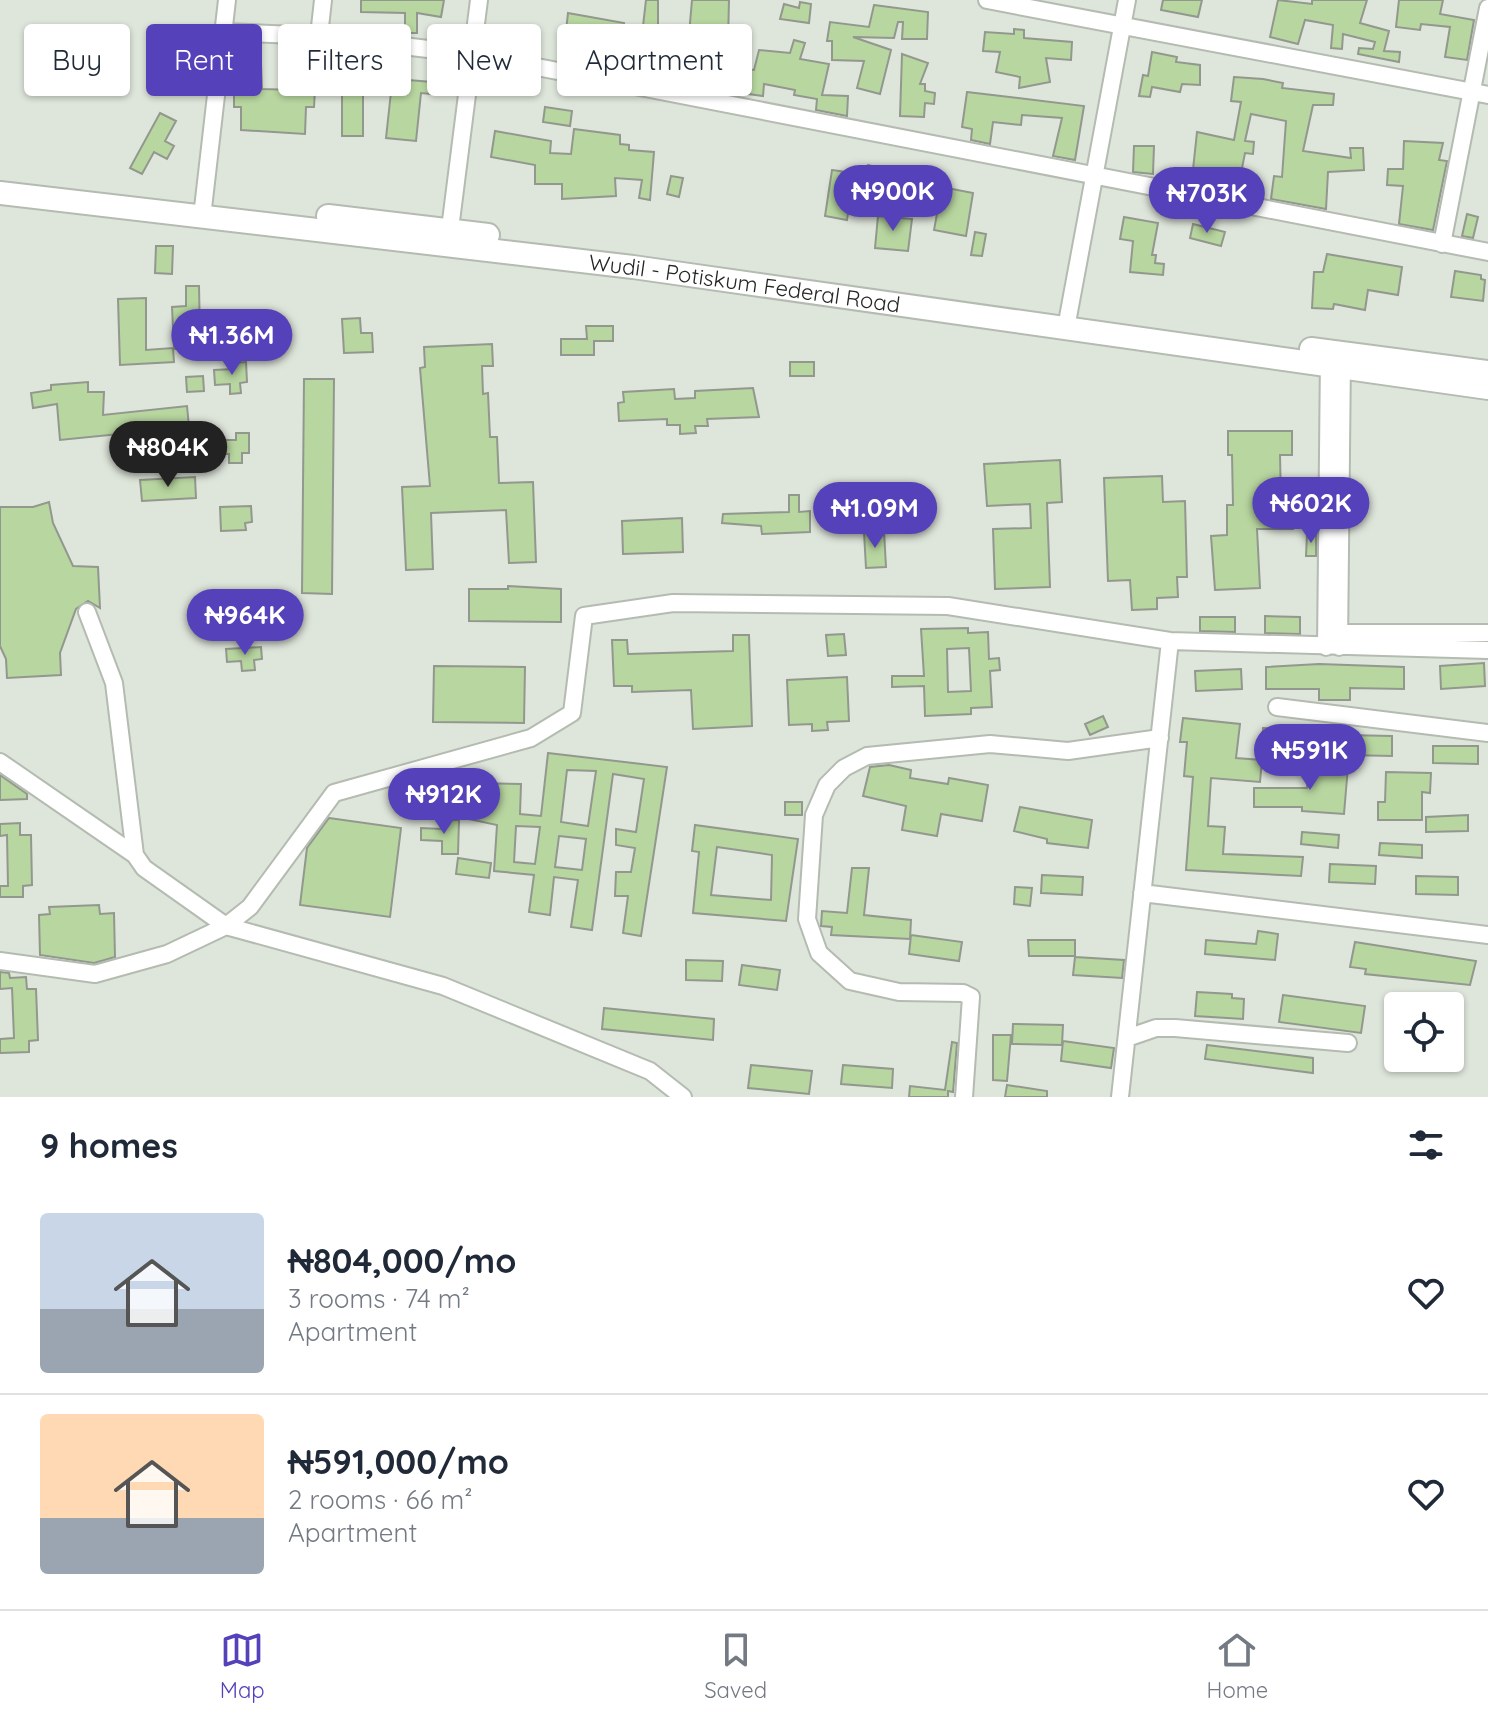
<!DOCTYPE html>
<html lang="en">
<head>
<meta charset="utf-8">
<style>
	body { margin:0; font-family:Quicksand,sans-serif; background:#f6f6f7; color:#1f2937; height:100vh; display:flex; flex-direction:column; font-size:30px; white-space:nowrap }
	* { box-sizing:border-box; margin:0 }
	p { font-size:26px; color:#747a83 }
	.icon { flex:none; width:44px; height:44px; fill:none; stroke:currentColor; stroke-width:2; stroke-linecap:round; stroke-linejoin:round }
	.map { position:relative; height:1097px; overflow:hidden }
	.sheet { display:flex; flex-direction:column; background:#fff; flex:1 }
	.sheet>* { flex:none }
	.top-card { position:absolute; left:24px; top:24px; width:800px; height:72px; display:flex; gap:16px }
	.controls { position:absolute; left:1384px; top:992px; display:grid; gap:16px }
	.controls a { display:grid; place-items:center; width:80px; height:80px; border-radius:8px; background:#fff; box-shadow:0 2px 6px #0004; font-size:40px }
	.price { position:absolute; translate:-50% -68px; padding:0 18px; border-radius:28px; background:#5542ba; color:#fff; font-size:26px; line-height:52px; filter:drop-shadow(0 2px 4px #0008) }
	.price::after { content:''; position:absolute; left:50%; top:48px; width:24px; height:18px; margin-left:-12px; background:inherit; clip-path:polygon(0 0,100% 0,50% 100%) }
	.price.selected { background:#222; color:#fff }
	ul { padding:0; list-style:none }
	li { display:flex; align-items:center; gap:24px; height:200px; padding:0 40px }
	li+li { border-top:2px solid #e0e1e3 }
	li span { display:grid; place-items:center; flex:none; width:224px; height:160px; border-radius:8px; color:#555 }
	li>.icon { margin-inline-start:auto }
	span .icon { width:96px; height:96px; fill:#fffc; stroke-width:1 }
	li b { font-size:34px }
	h2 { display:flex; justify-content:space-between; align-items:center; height:96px; padding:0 40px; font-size:34px }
	.tag { padding:0 28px; border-radius:8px; background:#fff; box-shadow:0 2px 6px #0004; font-size:28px; line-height:72px }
	.tag.selected { background:#5542ba; color:#fff }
	.dock { display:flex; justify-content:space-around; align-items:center; height:112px; border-top:2px solid #e0e1e3; background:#fff; font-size:22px; color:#747a83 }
	.dock a { display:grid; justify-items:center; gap:4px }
	.dock .selected { color:#5542ba }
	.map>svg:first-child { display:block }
</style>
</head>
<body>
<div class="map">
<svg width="1488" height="1097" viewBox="0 0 1488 1097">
	<rect width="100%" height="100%" fill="#dee5da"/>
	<path fill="#b8d6a0" stroke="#92988e" stroke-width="2" fill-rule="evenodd" d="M361 0H444L441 17 417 13V33H405V13L361 12Z
		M646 0H658V26H643Z
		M692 0H729L728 42 712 40 711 49 688 46Z
		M1163 0H1202L1198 17 1161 10Z
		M1278 0 1312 4V0H1367L1360 23 1389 31 1384 51 1400 52 1399 62 1358 54 1359 48 1373 49 1375 42 1343 34 1342 49 1331 48 1333 25 1305 20 1298 44 1270 37Z
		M1399 0H1443L1440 14 1474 20 1467 60 1445 57 1450 27 1421 24 1420 30 1396 27Z
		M800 2 811 4 809 23 780 19 784 4 799 8Z
		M874 5 928 12 927 39H902L903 22H898L894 38 853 37 891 50 880 94 857 88 864 61 832 60V41H827L830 22 869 27Z
		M568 13 624 23 622 33 611 31 610 36 566 31Z
		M1014 29 1024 30V38L1072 42 1071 60 1046 58 1050 82 1019 88 1020 77 996 72 1000 52 983 51 985 32 1014 34Z
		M494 32H504V37L531 38V51L529 54 509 50V47L484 46 485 37H494Z
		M794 40 805 43 800 59 829 64 822 95 848 96 847 116 816 110 817 99 794 95 795 90 764 84 763 96 719 90 722 66 754 70 759 50 790 53Z
		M1152 52 1177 57 1176 62 1200 65V85L1182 84 1180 92 1152 87 1150 97 1139 96 1143 75 1148 76Z
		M902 54 928 63 920 84H925V91L935 93 934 104 925 103 924 117 900 116Z
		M261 64 262 89 295 90 296 70 316 71 314 107H306L305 134 241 130V107H234V92H239L238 65Z
		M1234 77 1263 79 1283 83 1282 88 1334 94 1333 105H1313L1303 151 1351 158 1350 148H1363L1364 170 1328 172 1326 209 1271 199 1274 176 1282 177 1286 121 1251 114 1245 141 1254 142 1253 154 1245 153 1238 188 1192 179 1197 132 1234 140 1241 102 1231 101Z
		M408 80 432 82 431 94 421 93 416 141 386 138 391 92 407 94Z
		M342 82H363V136H342Z
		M967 92 1084 106 1075 160 1053 156 1062 118 1022 115 1021 125 993 122 990 144 971 140 972 129 962 127Z
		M545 107 572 111 570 126 543 122Z
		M160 113 176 121 165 141 174 146 167 159 154 152 142 174 130 168Z
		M574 129 620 135V144L629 145V150L654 152 650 200 639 198 642 180 615 178 616 196 562 199V184H535V165L491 157 495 131 551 141 550 153 571 154Z
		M1404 141 1443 143 1439 160 1447 161 1433 230 1399 224 1403 186 1387 185 1388 169H1403Z
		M1134 146H1154L1153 174 1133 172Z
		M868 165 886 170 883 183 865 178Z
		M832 170 854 173 847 220 825 216Z
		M671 176 683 178 679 197 667 194Z
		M942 187 973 193 966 236 934 230Z
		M1467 214 1478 217 1473 238 1462 236Z
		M878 216 912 219 908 251 875 248Z
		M1124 217 1158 223 1152 255H1156L1155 263 1164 264 1163 275 1130 272 1133 241 1120 239Z
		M1193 224 1225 232 1221 246 1190 238Z
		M975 232 986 234 982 256 971 255Z
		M156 246H173L172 274 155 273Z
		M1327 254 1402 267 1398 295 1368 290 1365 310 1334 304 1333 309 1312 308 1314 272H1323Z
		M1455 271 1481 275V279L1485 280 1483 301 1451 297Z
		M186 286H199L200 335H197L198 348 174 349 172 307 186 306Z
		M146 298V350L173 348 174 362 120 365 118 299Z
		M360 318 361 333H372L373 352 344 353 342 319Z
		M586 326H613V341H594V355H561V339H587Z
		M492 344 493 366H482L483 394 488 393 490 437H497L499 483 533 482 536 562 509 563 506 510 431 513 433 569 406 570 402 487 430 486 420 368 425 367 424 347Z
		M246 362 247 382 240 383 241 393 230 394V384L215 385 214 370 234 369 233 363Z
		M790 362H814V376H790Z
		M203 376 204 391 187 392 186 377Z
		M304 379H334L332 594 302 593Z
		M88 382V392H104L103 415 187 406 189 427 60 440 57 404 33 408 31 393 51 390V385Z
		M753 388 759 417 707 419 708 426H695L696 433 680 434V425H667V419L619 421 618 403 624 402 623 392 674 389 675 399 695 398V391Z
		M1228 431H1292V455H1280L1281 500H1292L1293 529H1257L1260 588 1215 590 1211 536 1227 535V505H1233L1232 455H1228Z
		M236 433H249V453H242V463H229V454H220V440H236Z
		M1060 460 1062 502 1047 503 1050 587 995 589 993 529 1031 528 1030 504 987 506 984 464Z
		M1162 476 1163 502 1185 501 1187 577H1177L1178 597 1157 598V609L1132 610 1130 580 1108 581 1104 478Z
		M195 477 196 498 142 501 140 480Z
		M872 489H897V502H872Z
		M789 495H799V512L810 511V532L762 534 761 526 722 523 723 514 789 512Z
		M49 502 53 523 73 566 98 567 100 608 88 601 76 609 60 653 61 675 7 678 6 659 0 646V507H33Z
		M251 506 252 522 245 523 246 530 221 531 220 507Z
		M682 518 683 552 623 554 622 521Z
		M884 531 886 567 866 568 864 532Z
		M1307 534H1316V556H1306Z
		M508 586 561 589V622L469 621V589H508Z
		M1265 616 1300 617V634L1265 633Z
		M1200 617H1235V632L1200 631Z
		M968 628V633L988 632 989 659 999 658 1000 670 990 671 992 707 971 708V714L925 716 924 686 892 687V676H924L921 629ZM969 648 971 691 948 692 947 649Z
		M844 634 846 655 828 656 826 635Z
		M733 635H749L752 726 693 729 691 690 632 692V686H614L612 640H627L628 654 733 651Z
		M261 647 262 659 254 660 255 670 242 671 241 661 227 662 226 649Z
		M1484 663 1485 686 1441 689 1440 666Z
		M1319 664 1404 667V689L1350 688V700H1319V689H1266V667Z
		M434 666 525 667 524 723 433 722Z
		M1241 669 1242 689 1196 691 1195 671Z
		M847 677 849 721 827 722 828 730 812 731V724L789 725 787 680Z
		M1103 716 1108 727 1090 735 1085 724Z
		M1183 718 1240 724 1236 758 1262 760 1260 782 1211 778 1208 826 1225 827 1223 854 1303 857 1301 876 1186 870 1193 777 1184 776 1187 742H1180Z
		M1263 728 1308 729 1307 748 1263 747Z
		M1346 735 1392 736V756L1346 755Z
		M1433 746H1478V764L1433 763Z
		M548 753 667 767 641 936 623 933 628 896H615L616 872H631L635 848 616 845V829L636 832 644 779 613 774 592 930 571 927 578 880 554 877 550 915 529 912 534 875 494 871 497 825 464 818 468 799 471 800 472 783 521 784 520 814 541 816ZM567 770 596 771 588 826 561 822ZM516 826 540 827 535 864 514 862ZM559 836 586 839 582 870 555 867Z
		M889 765 911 770 910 778 948 784 949 778 988 785 982 821 941 814 937 836 902 830 906 806 863 796 870 767Z
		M1308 765 1348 766 1344 814 1302 811V807H1254V788H1307Z
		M1386 772 1431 773 1430 793 1422 792V820H1378V802H1385Z
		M0 775 27 794V799L0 800Z
		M785 802H802V815H785Z
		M1020 807 1092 820 1088 848 1047 843V839L1014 831Z
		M1468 815V831L1426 832V817Z
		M329 818 401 828 390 917 300 905 307 848Z
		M443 820H459L458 854H442V841L421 840V828L442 829Z
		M20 823V835H31L32 885 23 886V897H0V886H8L7 835 0 836V824Z
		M695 825 798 839 786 921 693 913 699 852 692 851ZM717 847 772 855 771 900 711 895Z
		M1302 832 1339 835 1338 848 1301 844Z
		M1380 843 1422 845V858L1379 855Z
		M458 858 491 863 489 878 456 874Z
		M1330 864 1376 866 1375 884 1329 882Z
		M852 868H869L864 915 911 920 910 939 831 935 832 927 821 926 822 911 847 913Z
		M1042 875 1083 877 1082 895 1041 893Z
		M1416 876 1458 877V895L1416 894Z
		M1015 887 1032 888 1030 906 1014 904Z
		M99 905 100 914 114 913 115 957 94 963 40 955 39 915 50 914 49 907Z
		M1258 931 1278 934 1275 960 1205 954 1206 940 1256 944Z
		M911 935 962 942 959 961 909 954Z
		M1028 940H1075V956H1029Z
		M1355 942 1476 961 1470 985 1365 974 1366 969 1350 967Z
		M1075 957 1124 960 1122 978 1073 975Z
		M686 960 723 961 722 981 686 980Z
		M742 965 780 970 777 990 739 985Z
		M0 972 9 973 10 978 26 977 27 989H36L38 1040 29 1041V1052L0 1053V1039L14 1038 12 988 0 989Z
		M1197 992 1232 994V998L1244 999 1243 1019 1195 1016Z
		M1283 995 1365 1006 1361 1033 1279 1022Z
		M604 1008 714 1019 713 1040 602 1029Z
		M1013 1024 1063 1025 1062 1045 1012 1044Z
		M993 1035H1011L1007 1081 993 1080Z
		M1063 1041 1114 1048 1111 1068 1061 1061Z
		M952 1042 957 1043 953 1092 948 1091V1097H909L910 1086 945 1090Z
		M1207 1045 1313 1058V1073L1205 1059Z
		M751 1065 812 1071 809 1094 748 1088Z
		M843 1065 893 1069 892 1088 841 1084Z
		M1007 1085 1047 1091V1097H1005Z"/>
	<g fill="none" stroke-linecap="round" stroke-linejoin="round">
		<g stroke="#b4bbb0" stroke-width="20">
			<path id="minor" d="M987 0 1488 95
				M223 32 319 36 470 54 1488 252
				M319 36 323 0
				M202 217 227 0
				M450 229 479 0
				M1442 244 1488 8
				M1066 328 1127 0
				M87 612 114 683 135 855
				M1328 633H1488
				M1326 647 1329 356
				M1339 647 1342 357
				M1277 707 1488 733
				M0 762 135 855 144 868 226 926 443 986 650 1071 683 1097
				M1142 893 1488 935
				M0 961 95 974 167 954 226 926 250 907 334 793 531 738 572 713 584 616 673 603 948 606 1170 641 1488 650
				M1127 1038 1156 1028H1175L1348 1043
				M964 1097 971 997 963 993 899 992 850 981 819 953 807 919 814 815 827 785 844 768 867 756 990 744 1068 751 1160 738
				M1120 1097 1170 641"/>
		</g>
		<g stroke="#b4bbb0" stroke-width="26">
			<g id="major">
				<path id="s1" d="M0 193 633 267 1488 388"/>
				<path d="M328 216 488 235"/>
				<path d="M1311 349 1488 372"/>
			</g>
		</g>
		<use href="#minor" stroke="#fff" stroke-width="16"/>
		<use href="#major" stroke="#fff" stroke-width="22"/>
	</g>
	<g text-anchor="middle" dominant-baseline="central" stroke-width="7" stroke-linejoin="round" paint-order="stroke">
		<g font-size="22" fill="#242622" stroke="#fff">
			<text stroke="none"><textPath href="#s1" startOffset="750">Wudil - Potiskum Federal Road</textPath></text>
		</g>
	</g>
</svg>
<div class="controls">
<a><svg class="icon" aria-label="locate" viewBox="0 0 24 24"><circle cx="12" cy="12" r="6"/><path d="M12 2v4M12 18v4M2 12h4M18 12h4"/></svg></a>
</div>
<b class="price" style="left:893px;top:233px">₦900K</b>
<b class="price" style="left:1207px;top:235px">₦703K</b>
<b class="price" style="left:232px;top:377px">₦1.36M</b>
<b class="price selected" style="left:168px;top:489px">₦804K</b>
<b class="price" style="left:1311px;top:545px">₦602K</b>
<b class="price" style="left:875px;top:550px">₦1.09M</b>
<b class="price" style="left:245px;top:657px">₦964K</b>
<b class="price" style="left:1310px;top:792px">₦591K</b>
<b class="price" style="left:444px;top:836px">₦912K</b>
<div class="top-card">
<a class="tag">Buy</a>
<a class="tag selected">Rent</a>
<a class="tag">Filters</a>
<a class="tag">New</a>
<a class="tag">Apartment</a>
</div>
</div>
<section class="sheet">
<h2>9 homes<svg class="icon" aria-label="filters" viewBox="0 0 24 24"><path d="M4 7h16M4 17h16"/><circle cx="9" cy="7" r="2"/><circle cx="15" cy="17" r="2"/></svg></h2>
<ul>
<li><span style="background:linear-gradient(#c9d6e8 60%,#9aa5b1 0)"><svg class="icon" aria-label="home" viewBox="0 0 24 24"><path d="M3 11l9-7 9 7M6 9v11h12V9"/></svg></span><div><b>₦804,000/mo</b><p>3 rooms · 74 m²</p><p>Apartment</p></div><svg class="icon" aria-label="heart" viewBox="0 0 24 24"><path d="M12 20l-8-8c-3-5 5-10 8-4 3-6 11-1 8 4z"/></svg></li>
<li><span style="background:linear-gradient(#ffd9b3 65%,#9aa5b1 0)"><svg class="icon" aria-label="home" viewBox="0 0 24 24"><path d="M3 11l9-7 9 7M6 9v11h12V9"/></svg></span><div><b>₦591,000/mo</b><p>2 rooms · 66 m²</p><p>Apartment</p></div><svg class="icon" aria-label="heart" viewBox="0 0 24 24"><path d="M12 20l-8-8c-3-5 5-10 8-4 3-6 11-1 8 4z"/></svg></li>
</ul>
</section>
<nav class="dock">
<a class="selected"><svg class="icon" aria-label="map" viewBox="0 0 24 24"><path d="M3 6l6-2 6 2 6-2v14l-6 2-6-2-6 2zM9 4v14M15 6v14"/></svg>Map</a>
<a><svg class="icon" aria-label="saved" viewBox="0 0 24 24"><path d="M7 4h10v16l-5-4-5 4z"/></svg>Saved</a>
<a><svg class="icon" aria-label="home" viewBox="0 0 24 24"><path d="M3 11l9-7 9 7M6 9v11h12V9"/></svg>Home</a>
</nav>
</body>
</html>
